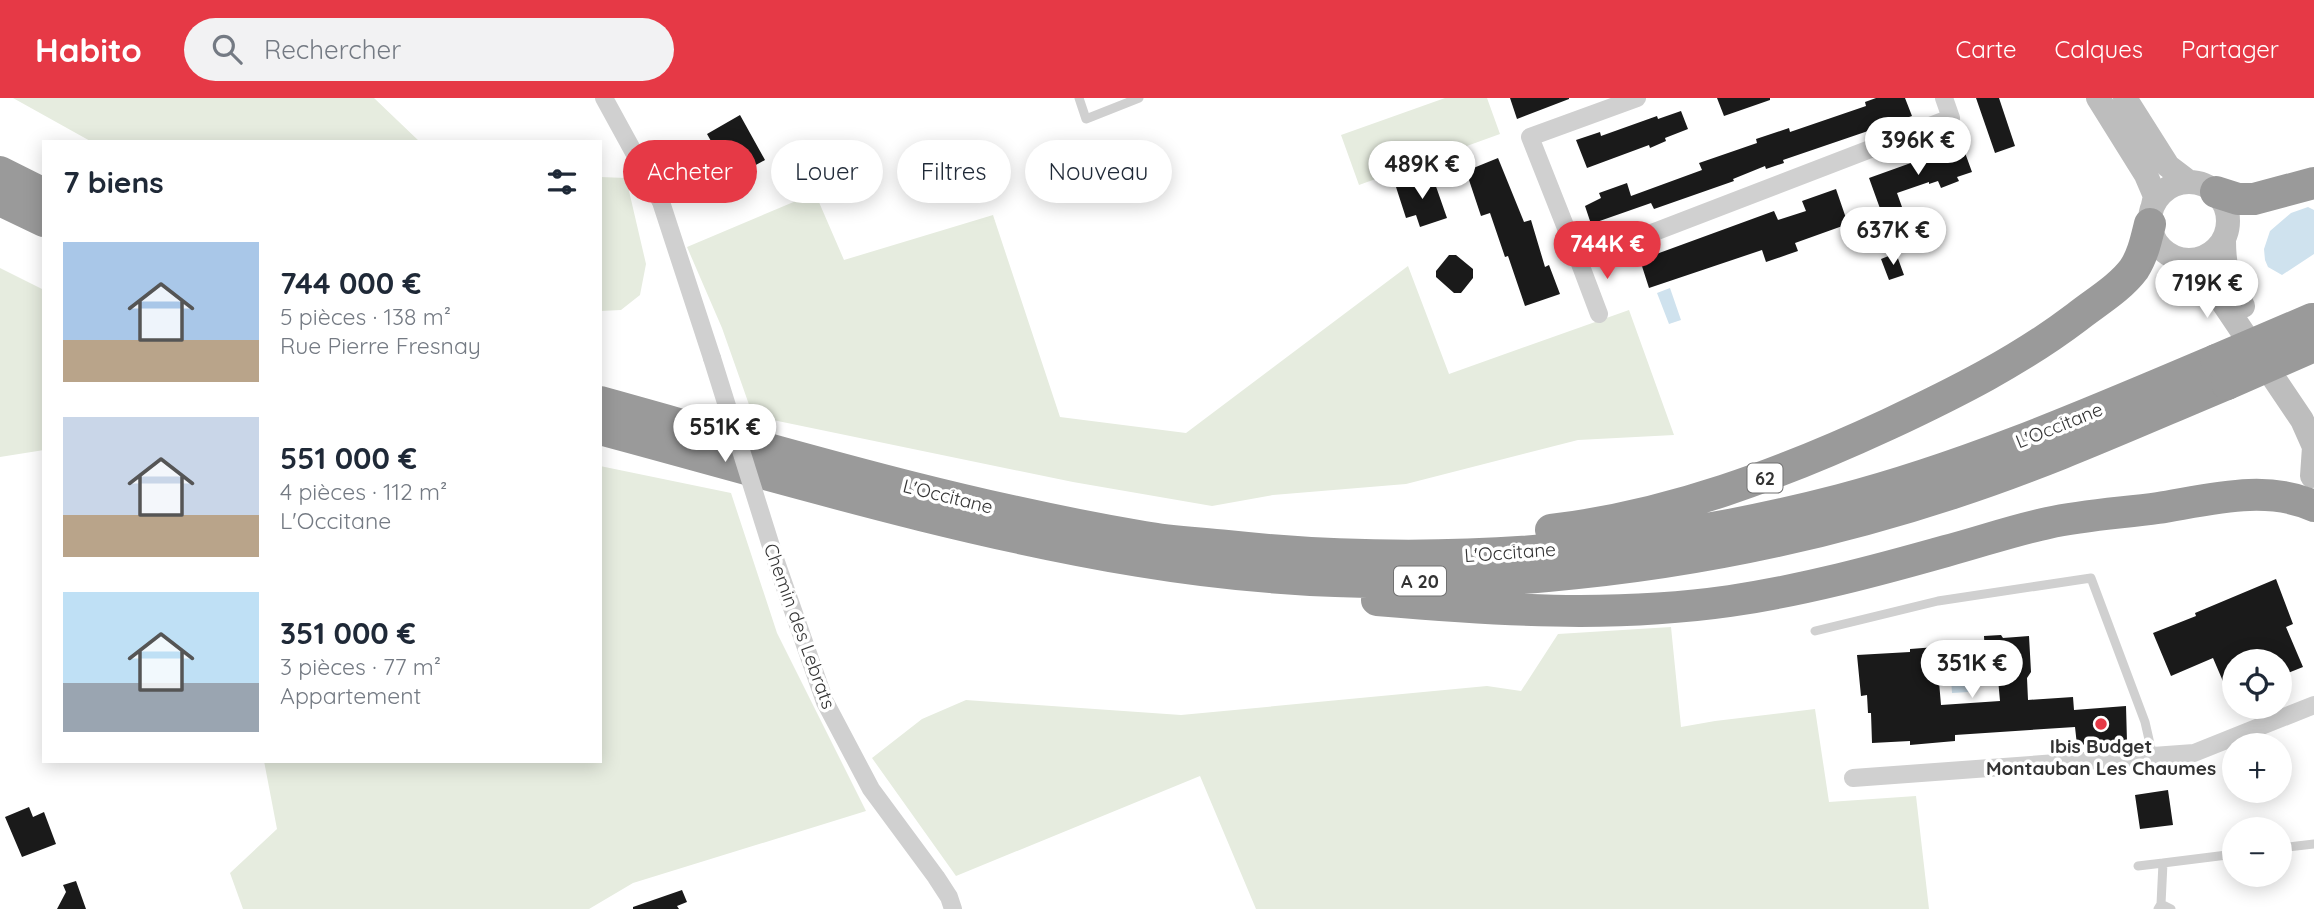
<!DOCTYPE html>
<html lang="fr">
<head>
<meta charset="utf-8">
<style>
	body { margin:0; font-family:Quicksand,sans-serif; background:#f2f2f3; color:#1f2937; height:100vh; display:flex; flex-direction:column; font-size:26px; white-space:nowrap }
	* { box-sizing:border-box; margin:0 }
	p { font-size:23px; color:#747a83 }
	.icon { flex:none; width:38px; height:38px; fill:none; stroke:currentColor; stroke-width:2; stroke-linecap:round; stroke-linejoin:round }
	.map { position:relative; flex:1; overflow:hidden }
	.sheet { position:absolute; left:42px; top:42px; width:560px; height:623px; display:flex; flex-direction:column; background:#fff; border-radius:0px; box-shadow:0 4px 18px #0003 }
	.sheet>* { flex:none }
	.banner { position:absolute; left:623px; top:42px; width:665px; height:63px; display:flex; gap:14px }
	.buttons { position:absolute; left:2222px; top:551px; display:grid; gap:14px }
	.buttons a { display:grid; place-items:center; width:70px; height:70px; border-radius:50%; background:#fff; box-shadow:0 4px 18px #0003; font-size:35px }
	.price { position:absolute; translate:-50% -60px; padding:0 16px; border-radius:24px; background:#fff; color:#222; font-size:23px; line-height:46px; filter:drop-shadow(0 2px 4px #0008) }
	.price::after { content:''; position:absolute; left:50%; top:42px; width:21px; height:16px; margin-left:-10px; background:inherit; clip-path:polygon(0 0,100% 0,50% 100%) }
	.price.selected { background:#e63946; color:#fff }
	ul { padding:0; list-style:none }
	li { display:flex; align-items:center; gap:21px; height:175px; padding:0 21px }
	li span { display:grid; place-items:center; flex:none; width:196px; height:140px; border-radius:0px; color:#555 }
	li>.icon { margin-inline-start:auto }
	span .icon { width:84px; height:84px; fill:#fffc; stroke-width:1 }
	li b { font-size:30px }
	h2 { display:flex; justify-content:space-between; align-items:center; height:84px; padding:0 21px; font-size:30px }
	.chip { padding:0 24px; border-radius:32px; background:#fff; box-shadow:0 4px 18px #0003; font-size:24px; line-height:63px }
	.chip.selected { background:#e63946; color:#fff }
	header { display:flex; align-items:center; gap:42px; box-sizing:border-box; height:98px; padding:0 35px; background:#e63946; color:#fff }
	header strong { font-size:33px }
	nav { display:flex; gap:38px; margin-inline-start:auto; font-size:24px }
	.search { width:490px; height:63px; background:#f2f2f3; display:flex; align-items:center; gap:18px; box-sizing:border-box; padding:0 24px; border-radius:38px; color:#747a83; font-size:26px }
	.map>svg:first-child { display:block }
</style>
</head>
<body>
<header>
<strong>Habito</strong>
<div class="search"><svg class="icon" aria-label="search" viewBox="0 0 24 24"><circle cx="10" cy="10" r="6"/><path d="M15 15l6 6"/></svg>Rechercher</div>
<nav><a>Carte</a><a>Calques</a><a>Partager</a></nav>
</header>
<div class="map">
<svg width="2314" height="811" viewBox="0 0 2314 811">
	<rect width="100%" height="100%" fill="#fff"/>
	<path fill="#e6ecdf" d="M13 0H374L420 44H92Z
		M1445 0H1487L1500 36 1359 87 1341 37Z
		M600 79 626 80 646 166 640 197 621 212 600 213Z
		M815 95 844 162 993 117 1060 319 1186 335 1408 168 1449 276 1629 212 1674 337 1578 342 1406 386 1273 397 1212 408 1073 384 753 318 722 230 687 149Z
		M0 170 44 192V352L0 359Z
		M600 368 731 395 777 535 866 713 633 785 589 811H243L230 775 277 731 264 663H600Z
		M1671 529 1681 629 1715 623 1815 611 1829 704 1916 698 1929 811H1256L1200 678 956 778 872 660 922 621 966 602 1181 617 1487 588 1521 593 1558 536Z"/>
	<path fill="#cfe2ee" d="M2308 109 2314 112V156L2282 177 2268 169 2265 162 2264 151 2270 133 2291 115Z
		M1670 190 1681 222 1669 226 1657 195Z
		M1967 564 1969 594 1952 595 1950 565Z"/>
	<path fill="#1a1a1a" d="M1510 0H1569V1L1517 21Z
		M1717 0H1770V2L1724 18Z
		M1876 0H1905L1912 18 1783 62 1784 65 1766 71 1765 68 1733 81 1734 83 1654 111 1651 105 1591 126 1585 108 1601 100 1599 95 1627 85 1631 98 1702 72 1699 65 1757 45 1756 41 1789 30 1790 34 1866 8 1865 4Z
		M1976 0H1999L2015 48 1995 55Z
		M1681 13 1688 31 1665 40 1666 43 1650 50 1649 47 1587 70 1576 42 1600 34 1601 38 1657 18 1658 21Z
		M740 17 765 62 732 80 707 36Z
		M1947 52 1949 57 1964 52 1972 74 1957 79 1959 83 1941 90 1938 83 1929 86V84L1897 95 1902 109 1882 116 1869 80Z
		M1498 60 1524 124 1531 122 1545 169 1549 167 1560 196 1525 208 1508 158 1505 159 1490 115 1481 118 1466 73Z
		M1432 77 1447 120 1420 129 1416 117 1406 120 1396 89Z
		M1836 91 1848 126 1795 145 1798 153 1766 164 1762 152 1649 190 1640 162 1774 113 1778 122 1806 113 1802 103Z
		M1896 155 1904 177 1889 182 1881 161Z
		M1449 157H1456L1473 171V180L1461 195H1454L1436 179V173Z
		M2276 481 2293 526 2286 529 2303 569 2280 578V564H2235L2234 609 2213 560 2171 578 2153 535 2196 518 2195 515Z
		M2001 537 2003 540 2029 538 2031 574 2027 580 2028 602 2073 599 2074 612 2126 608 2127 644 2077 647 2075 629 1955 637V643L1910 647V643L1872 645 1871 615H1868L1867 597 1861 598 1857 557 1910 554V551L1936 549 1941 607 2000 603 1998 581 1992 576V565L1985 558 1984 538Z
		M2168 692 2173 727 2140 731 2135 697Z
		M29 709 33 719 44 714 56 746 22 759 5 719Z
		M76 783 86 811H57L66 794 63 787Z
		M682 792 687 804 677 808 679 811H633V809Z"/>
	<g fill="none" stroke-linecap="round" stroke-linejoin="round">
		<path stroke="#d0d0d0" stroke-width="9" d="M1079 0 1086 21 1139 0
			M1815 533 1938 503 2091 480 2145 624 2153 659
			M2280 750 2314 746
			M2138 768 2163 765
			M2161 806 2171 811
			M2158 811 2161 806 2163 765 2235 756"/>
		<path stroke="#d0d0d0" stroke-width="18" d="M604 0 661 104 712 260
			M1637 0 1530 39 1579 163 1951 20 1944 0
			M1579 163 1599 216
			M775 461 825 604 871 691 936 779 949 799 953 811
			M1853 680 2194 655 2314 607"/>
		<path stroke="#bdbdbd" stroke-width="24" d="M2098 0 2146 77 2155 98 2153 107
			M2125 0 2168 68 2189 84
			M2150 123a39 39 0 1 1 78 0a39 39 0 1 1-78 0Z
			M2224 142C2224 169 2228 186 2243 208
			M2181 162 2215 193 2302 322 2314 349 2312 378"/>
		<path stroke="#9a9a9a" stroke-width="32" d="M0 74 44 96
			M2216 94 2238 101H2254L2314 85
			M0 102 44 123
			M600 304C780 354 959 408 1144 439 1171 444 1199 445 1227 448 1433 470 1640 454 1840 402 1970 368 2093 314 2216 262
			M600 331C779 379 957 433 1139 463 1409 508 1694 480 1953 395 2046 365 2136 324 2227 286
			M1551 432C1670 418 1781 376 1889 326 1955 295 2019 263 2077 219 2096 204 2120 190 2134 171 2143 157 2146 142 2150 126
			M1377 502C1496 512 1611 520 1730 503 1804 492 1875 473 1946 453 1980 444 2014 432 2048 425 2084 417 2122 415 2158 410 2208 402 2266 386 2314 408"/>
		<path stroke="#d0d0d0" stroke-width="18" d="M712 260 775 461"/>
		<path stroke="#9a9a9a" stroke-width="32" d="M2216 262 2312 221
			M2227 286 2314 248"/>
	</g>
	<circle fill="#e63946" stroke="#fff" stroke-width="2.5" cx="2101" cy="626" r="7"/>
	<g text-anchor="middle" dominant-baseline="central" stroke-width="7" stroke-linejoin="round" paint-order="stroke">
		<g fill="#fff" stroke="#707070" stroke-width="2">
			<rect x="1747.5" y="365.5" width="35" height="29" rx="5"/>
			<rect x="1394" y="468.5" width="52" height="29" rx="5"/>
		</g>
		<g font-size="18" font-weight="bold" fill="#333">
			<text x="1765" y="380">62</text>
			<text x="1420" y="483">A 20</text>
		</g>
		<g font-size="19" fill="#333" stroke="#fff">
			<text transform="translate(2059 327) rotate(-22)">L'Occitane</text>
			<text transform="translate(948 398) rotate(14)">L'Occitane</text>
			<text transform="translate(1510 454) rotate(-4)">L'Occitane</text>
			<text transform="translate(800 528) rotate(70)">Chemin des Lebrats</text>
		</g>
		<g font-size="19" font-weight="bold" fill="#333" stroke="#fff">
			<text x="2101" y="648">Ibis Budget<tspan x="2101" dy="22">Montauban Les Chaumes</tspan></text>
		</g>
	</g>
</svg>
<div class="buttons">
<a><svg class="icon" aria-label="locate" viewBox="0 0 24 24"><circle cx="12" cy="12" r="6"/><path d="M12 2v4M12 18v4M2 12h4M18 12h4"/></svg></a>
<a>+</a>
<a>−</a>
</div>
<b class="price" style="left:1918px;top:79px">396K €</b>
<b class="price" style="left:1422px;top:103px">489K €</b>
<b class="price" style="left:1893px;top:169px">637K €</b>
<b class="price selected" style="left:1607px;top:183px">744K €</b>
<b class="price" style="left:2207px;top:222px">719K €</b>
<b class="price" style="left:725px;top:366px">551K €</b>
<b class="price" style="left:1972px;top:602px">351K €</b>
<div class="banner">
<a class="chip selected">Acheter</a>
<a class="chip">Louer</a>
<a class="chip">Filtres</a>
<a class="chip">Nouveau</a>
</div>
<section class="sheet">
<h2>7 biens<svg class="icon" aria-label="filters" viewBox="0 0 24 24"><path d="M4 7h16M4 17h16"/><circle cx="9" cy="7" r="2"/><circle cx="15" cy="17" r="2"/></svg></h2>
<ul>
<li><span style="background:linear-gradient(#a9c7e8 70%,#b9a48a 0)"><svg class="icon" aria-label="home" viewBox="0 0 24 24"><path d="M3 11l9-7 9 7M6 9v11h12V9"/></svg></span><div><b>744 000 €</b><p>5 pièces · 138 m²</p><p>Rue Pierre Fresnay</p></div></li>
<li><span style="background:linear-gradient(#c9d6e8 70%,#b9a48a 0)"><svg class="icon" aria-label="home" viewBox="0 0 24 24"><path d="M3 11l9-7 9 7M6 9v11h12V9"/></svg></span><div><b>551 000 €</b><p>4 pièces · 112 m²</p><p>L'Occitane</p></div></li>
<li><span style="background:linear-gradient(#bfe0f5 65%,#9aa5b1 0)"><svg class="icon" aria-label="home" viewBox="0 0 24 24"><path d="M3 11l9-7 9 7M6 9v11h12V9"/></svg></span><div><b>351 000 €</b><p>3 pièces · 77 m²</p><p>Appartement</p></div></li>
</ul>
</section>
</div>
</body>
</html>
